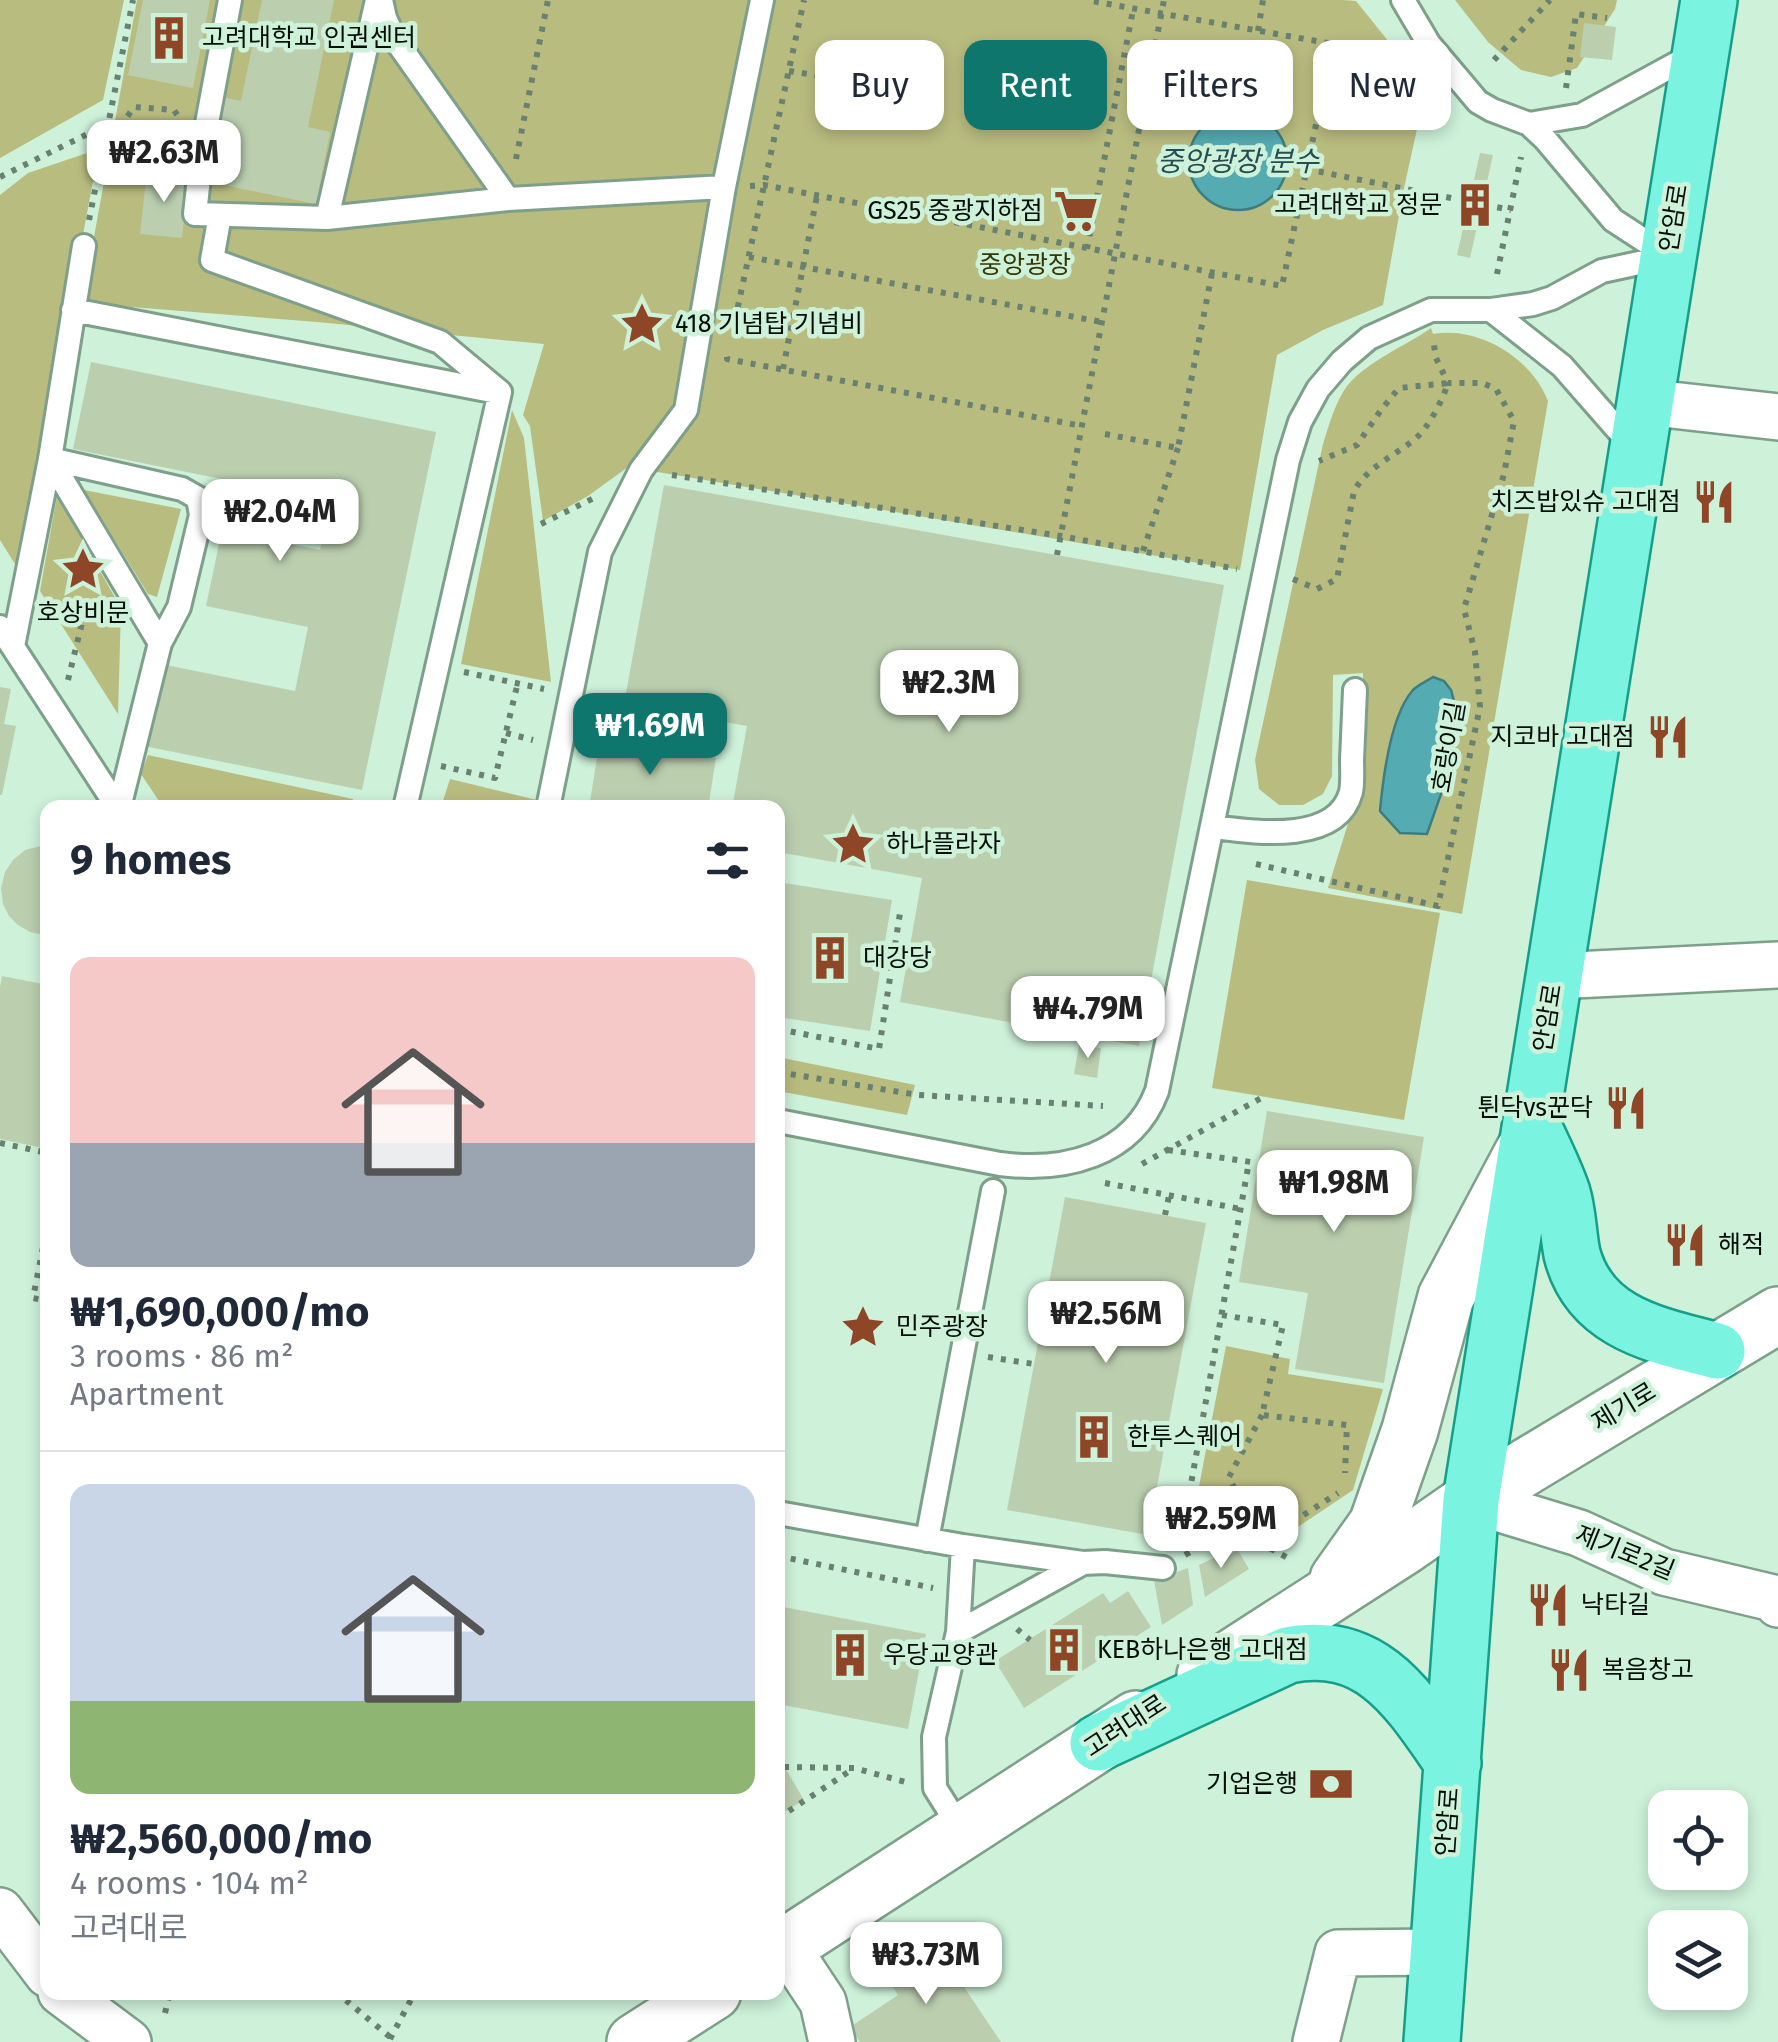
<!DOCTYPE html>
<html lang="en">
<head>
<meta charset="utf-8">
<style>
	body { margin:0; font-family:"Fira Sans","Noto Sans KR",sans-serif; background:#f6f6f7; color:#1f2937; height:100vh; display:flex; flex-direction:column; font-size:38px; white-space:nowrap }
	* { box-sizing:border-box; margin:0 }
	p { font-size:32px; color:#747a83 }
	.icon { flex:none; width:55px; height:55px; fill:none; stroke:currentColor; stroke-width:2; stroke-linecap:round; stroke-linejoin:round }
	.map { position:relative; flex:1; overflow:hidden }
	.side { position:absolute; left:40px; top:800px; width:745px; height:1200px; display:flex; flex-direction:column; background:#fff; border-radius:20px; box-shadow:0 5px 15px #0003 }
	.side>* { flex:none }
	.top-card { position:absolute; left:815px; top:40px; width:812px; height:90px; display:flex; gap:20px }
	.tools { position:absolute; left:1648px; top:1790px; display:grid; gap:20px }
	.tools a { display:grid; place-items:center; width:100px; height:100px; border-radius:20px; background:#fff; box-shadow:0 5px 15px #0003; font-size:50px }
	.price { position:absolute; translate:-50% -85px; padding:0 22px; border-radius:20px; background:#fff; color:#222; font-size:32px; line-height:65px; filter:drop-shadow(0 2px 5px #0008) }
	.price::after { content:''; position:absolute; left:50%; top:60px; width:30px; height:22px; margin-left:-15px; background:inherit; clip-path:polygon(0 0,100% 0,50% 100%) }
	.price.active { background:#0f766e; color:#fff }
	ul { padding:0; list-style:none }
	li { display:grid; align-content:center; gap:20px; height:530px; padding:0 30px }
	li+li { border-top:2px solid #e0e1e3 }
	li span { display:grid; place-items:center; height:310px; border-radius:20px; color:#555 }
	li>.icon { margin-inline-start:auto }
	span .icon { width:180px; height:180px; fill:#fffc; stroke-width:1 }
	li b { font-size:42px }
	h2 { display:flex; justify-content:space-between; align-items:center; height:120px; padding:0 30px; font-size:42px }
	.pill { padding:0 35px; border-radius:20px; background:#fff; box-shadow:0 5px 15px #0003; font-size:35px; line-height:90px }
	.pill.active { background:#0f766e; color:#fff }
	.map>svg:first-child { display:block }
</style>
</head>
<body>
<div class="map">
<svg width="1778" height="2042" viewBox="0 0 1778 2042">
	<rect width="100%" height="100%" fill="#cdf1d9"/>
	<path fill="#b9bc7f" d="M0 0H124L103 100 0 158Z
		M137 0H1343L1356 1 1426 88 1404 188 1383 305 1323 330 1277 355 1240 570 628 467 588 496 543 521 530 426 523 415 544 344 317 322 82 303Z
		M1455 0H1617L1615 9 1577 68 1551 77 1521 70 1488 42Z
		M99 149 20 572 0 540V195L28 173Z
		M1431 328 1433 334C1478 326 1531 357 1548 401L1462 914 1328 888 1359 788 1363 673 1333 675 1332 776 1323 794 1303 805H1279L1259 789 1255 760 1323 444C1329 425 1335 403 1347 386 1369 360 1404 347 1431 328Z
		M512 410 524 438 551 682 461 664Z
		M84 490 181 509 157 597 148 594Z
		M57 496 121 608 118 714 40 591Z
		M148 755 353 799V807H163L141 774Z
		M450 779 537 800 535 807H441Z
		M1247 880 1440 913 1404 1120 1212 1088Z
		M778 1057 915 1085 907 1115 778 1091Z
		M1226 1346 1290 1359 1288 1374 1383 1389 1353 1490 1262 1551 1237 1519 1187 1549Z"/>
	<path fill="#54acb2" stroke="#3c7d7f" stroke-width="2.5" d="M1189 161a49 49 0 1 1 98 0a49 49 0 1 1-98 0Z
		M1433 677 1444 681 1451 690 1454 701 1453 760 1427 834 1400 833 1380 811C1383 778 1390 716 1413 690 1418 685 1427 681 1433 677Z"/>
	<path fill="#bbcfaf" d="M143 0H210L193 88 128 75Z
		M262 0H334L308 127 330 132 316 204 204 181 222 97 241 101Z
		M1584 23 1616 27 1612 60 1580 57Z
		M1480 153 1493 155 1470 258 1457 255Z
		M147 171 189 176 182 238 140 234Z
		M91 362 436 432 362 790 144 746 161 664 295 691 308 627 206 606 222 530 320 550 331 501 73 449Z
		M664 485 1224 585 1139 1046 900 1002 922 878 778 852V808H732L747 726 624 704Z
		M0 687 11 689 4 724 16 726 2 795H0Z
		M600 739 716 758 708 808H589Z
		M41 846 48 847V934L44 935 30 932 18 925 9 916 3 904 1 888 5 872 13 860 25 850Z
		M778 882 892 900 870 1031 778 1017Z
		M2 976 48 985V1128L43 1148 0 1139V987Z
		M1079 1045 1101 1048 1097 1078 1074 1074Z
		M1267 1111 1424 1137 1384 1383 1295 1369 1308 1293 1239 1282Z
		M1065 1197 1206 1223 1148 1535 1007 1510Z
		M1238 1550 1249 1569 1205 1597 1199 1565 1214 1558 1227 1556Z
		M1188 1568 1193 1605 1162 1625 1154 1580Z
		M1128 1591 1151 1627 1024 1708 995 1661 1103 1593 1110 1603Z
		M778 1606 926 1634 908 1729 778 1704Z
		M778 1756 804 1800 778 1816Z
		M935 1944 1001 2042H860L850 2027 898 1995 886 1977Z"/>
	<g fill="none" stroke-linecap="round" stroke-linejoin="round">
		<g stroke="#7e9f89" stroke-width="28">
			<path id="lane" d="M230 0 202 150 195 214 327 218 508 199 724 187
				M381 0 385 18 394 38 508 199
				M1403 0 1429 44 1478 102 1492 110 1529 124 1582 115 1694 54
				M1529 124 1545 139 1613 220 1665 254
				M220 215 212 260 440 342 500 392 405 808
				M327 218 377 0
				M73 310 497 392
				M1491 310 1533 304 1552 298 1602 271 1667 257
				M50 459 182 489 198 498 201 515 179 607 160 643 119 808
				M50 459 160 643
				M0 627 118 808
				M13 646 50 459 84 246
				M548 808 600 552 641 470 686 410 724 187 762 0
				M1212 827C1253 832 1337 845 1351 792 1353 782 1352 770 1352 760 1353 737 1354 714 1355 690
				M778 1121 1000 1164C1063 1172 1132 1157 1157 1091L1288 460 1300 422 1318 389 1342 361 1369 338 1431 310H1491L1562 366 1632 446
				M778 1513 963 1546 1083 1563 1105 1562 1163 1568
				M927 1540 993 1191
				M958 1632 1083 1563
				M962 1831 935 1788 934 1737 958 1632 963 1546"/>
		</g>
		<g stroke="#7e9f89" stroke-width="50">
			<path id="street" d="M1645 402 1778 417
				M1554 976 1778 965
				M1471 1500 1579 1533 1664 1572 1773 1598 1778 1604
				M0 1911 48 1974
				M786 1946 823 2002 832 2042
				M61 1992 128 2042
				M1316 2042 1338 1953 1439 1952"/>
		</g>
		<g stroke="#7e9f89" stroke-width="60">
			<path id="secondary" d="M1338 1579 1377 1524 1410 1430 1446 1297 1523 1152
				M1205 1675 1405 1546 1471 1500 1778 1315
				M778 1951 1136 1719
				M635 2042 713 1992"/>
		</g>
		<g stroke="#169e88" stroke-width="60">
			<path id="primary" d="M1531 1122C1541 1145 1554 1169 1562 1193 1568 1212 1568 1234 1572 1254 1590 1324 1657 1335 1717 1351
				M1098 1743 1288 1655C1374 1638 1410 1702 1453 1763
				M1432 2042 1471 1500 1709 0"/>
		</g>
		<path stroke="#698171" stroke-width="6" stroke-dasharray="5 8" stroke-linecap="butt" d="M1258 31 1263 0
			M1494 60 1550 0
			M789 71 839 79
			M1566 88 1576 14 1607 18
			M105 148 134 107 174 110 178 116
			M516 159 548 0
			M1306 169 1511 210
			M0 177 108 124
			M750 186 764 185 1282 286 1333 44 1086 0
			M89 220 133 0
			M1087 249 1133 10
			M749 257 1102 322
			M1497 274 1521 157
			M735 320 804 0
			M727 357V359L1082 426
			M783 369 817 196
			M1105 434 1178 448 1212 273
			M672 475 1061 536 1237 569
			M541 524 594 498
			M1143 551 1178 448
			M1057 555 1164 0
			M1293 579 1317 589 1337 579 1354 491C1368 466 1395 456 1416 438 1429 427 1443 399 1448 383L1399 388 1381 410 1357 445 1319 461
			M464 672 544 689
			M68 680 82 623
			M595 704 707 723
			M506 733 533 740
			M441 766 495 778 518 682
			M1256 864 1438 906 1480 707 1475 652 1464 609 1504 474 1514 421 1496 389 1482 383H1448L1436 358 1433 339
			M778 1029 879 1049 900 913
			M778 1072 918 1095 1103 1106
			M0 1143 48 1153
			M1168 1150 1258 1163
			M1142 1164 1263 1097
			M1105 1183 1241 1209
			M1165 1215 1169 1196
			M48 1222 33 1298 48 1301
			M1222 1315 1283 1325 1262 1415 1347 1425 1345 1473
			M988 1357 1034 1364
			M1262 1415 1229 1477 1260 1543 1338 1493
			M1180 1545 1249 1162
			M1185 1555C1229 1529 1245 1534 1288 1558
			M778 1556 933 1588
			M1017 1629 1030 1640
			M784 1767 854 1768 909 1783
			M778 1818 853 1769
			M336 1992 396 2042
			M165 2013 170 1992
			M390 2039 415 1992"/>
		<use href="#lane" stroke="#fff" stroke-width="22"/>
		<use href="#street" stroke="#fff" stroke-width="45"/>
		<use href="#secondary" stroke="#fff" stroke-width="55"/>
		<use href="#primary" stroke="#7af3e1" stroke-width="55"/>
	</g>
	<defs>
		<g id="building-bare" transform="scale(3.45)"><path d="M-4-6H4V6H1V3H-1V6H-4ZM-2.5-4.3h1.7v1.8h-1.7ZM.8-4.3h1.7v1.8H.8ZM-2.5-1h1.7V.8h-1.7ZM.8-1h1.7V.8H.8Z" fill="#8e4626" stroke="#cdf1d9" stroke-width="2.5" paint-order="stroke"/></g>
		<g id="supermarket-bare" transform="scale(3.45)"><path d="M-6-5.5h2.5l.6 2H6L4.5 2H-2.5L-4.4-4H-6ZM-1.5 3.2a1.3 1.3 0 1 0 .1 0ZM3 3.2a1.3 1.3 0 1 0 .1 0Z" fill="#8e4626" stroke="#cdf1d9" stroke-width="2.5" paint-order="stroke"/></g>
		<g id="sight-bare" transform="scale(3.45)"><path d="M0-6L1.8-2.2L6-1.7L2.9 1.2L3.7 5.4L0 3.3L-3.7 5.4L-2.9 1.2L-6-1.7L-1.8-2.2Z" fill="#8e4626" stroke="#cdf1d9" stroke-width="2.5" paint-order="stroke"/></g>
		<g id="restaurant-bare" transform="scale(3.45)"><path d="M-5-6h1v4h1v-4h1v4h1v-4h1v5L-1.5 .5V6h-2V.5L-5-1ZM5-6V6H3V1.5H1.5Q1.5-4 5-6Z" fill="#8e4626" stroke="#cdf1d9" stroke-width="2.5" paint-order="stroke"/></g>
		<g id="bank-bare" transform="scale(3.45)"><path d="M-6-4H6V4H-6ZM0-2.3a2.3 2.3 0 1 0 0 4.6a2.3 2.3 0 1 0 0-4.6Z" fill="#8e4626" stroke="#cdf1d9" stroke-width="2.5" paint-order="stroke"/></g>
	</defs>
	<g fill-rule="evenodd">
		<use href="#building-bare" x="169" y="38"/>
		<use href="#building-bare" x="1475" y="205"/>
		<use href="#supermarket-bare" x="1076" y="211"/>
		<use href="#sight-bare" x="642" y="324"/>
		<use href="#restaurant-bare" x="1714" y="502"/>
		<use href="#sight-bare" x="83" y="569"/>
		<use href="#restaurant-bare" x="1668" y="737"/>
		<use href="#sight-bare" x="853" y="844"/>
		<use href="#building-bare" x="830" y="958"/>
		<use href="#restaurant-bare" x="1626" y="1108"/>
		<use href="#restaurant-bare" x="1685" y="1245"/>
		<use href="#sight-bare" x="863" y="1327"/>
		<use href="#building-bare" x="1094" y="1437"/>
		<use href="#restaurant-bare" x="1548" y="1605"/>
		<use href="#building-bare" x="1064" y="1650"/>
		<use href="#building-bare" x="850" y="1655"/>
		<use href="#restaurant-bare" x="1569" y="1670"/>
		<use href="#bank-bare" x="1331" y="1784"/>
	</g>
	<g text-anchor="middle" dominant-baseline="central" stroke-width="9" stroke-linejoin="round" paint-order="stroke">
		<g font-size="25" fill="#030e07" stroke="#cdf1d9" text-anchor="start">
			<text x="202" y="38">고려대학교 인권센터</text>
			<text x="1442" y="205" text-anchor="end">고려대학교 정문</text>
			<text x="1043" y="211" text-anchor="end">GS25 중광지하점</text>
			<text x="675" y="324">418 기념탑 기념비</text>
			<text x="1681" y="502" text-anchor="end">치즈밥있슈 고대점</text>
			<text x="83" y="613" text-anchor="middle">호상비문</text>
			<text x="1635" y="737" text-anchor="end">지코바 고대점</text>
			<text x="886" y="844">하나플라자</text>
			<text x="863" y="958">대강당</text>
			<text x="1593" y="1108" text-anchor="end">튄닥vs꾼닥</text>
			<text x="1718" y="1245">해적</text>
			<text x="896" y="1327">민주광장</text>
			<text x="1127" y="1437">한투스퀘어</text>
			<text x="1581" y="1605">낙타길</text>
			<text x="1097" y="1650">KEB하나은행 고대점</text>
			<text x="883" y="1655">우당교양관</text>
			<text x="1602" y="1670">복음창고</text>
			<text x="1298" y="1784" text-anchor="end">기업은행</text>
		</g>
		<g font-size="25" fill="#030e07" stroke="#cdf1d9">
			<text transform="translate(1674 218) rotate(-81)">안암로</text>
			<text transform="translate(1449 747) rotate(-80)">호랑이길</text>
			<text transform="translate(1548 1018) rotate(-81)">안암로</text>
			<text transform="translate(1624 1407) rotate(-31)">제기로</text>
			<text transform="translate(1625 1553) rotate(22)">제기로2길</text>
			<text transform="translate(1125 1726) rotate(-33)">고려대로</text>
			<text transform="translate(1448 1822) rotate(-86)">안암로</text>
		</g>
		<g font-size="25" fill="#353602" stroke="#cdf1d9">
			<text x="1025" y="265">중앙광장</text>
		</g>
		<g font-size="28" font-style="italic" fill="#264e51" stroke="#cdf1d9">
			<text x="1238" y="161">중앙광장 분수</text>
		</g>
	</g>
</svg>
<div class="tools">
<a><svg class="icon" aria-label="locate" viewBox="0 0 24 24"><circle cx="12" cy="12" r="6"/><path d="M12 2v4M12 18v4M2 12h4M18 12h4"/></svg></a>
<a><svg class="icon" aria-label="layers" viewBox="0 0 24 24"><path d="M12 4l9 5-9 5-9-5zM3 14l9 5 9-5"/></svg></a>
</div>
<b class="price" style="left:164px;top:205px">₩2.63M</b>
<b class="price" style="left:280px;top:564px">₩2.04M</b>
<b class="price" style="left:949px;top:735px">₩2.3M</b>
<b class="price active" style="left:650px;top:778px">₩1.69M</b>
<b class="price" style="left:1088px;top:1061px">₩4.79M</b>
<b class="price" style="left:1334px;top:1235px">₩1.98M</b>
<b class="price" style="left:1106px;top:1366px">₩2.56M</b>
<b class="price" style="left:1221px;top:1571px">₩2.59M</b>
<b class="price" style="left:926px;top:2007px">₩3.73M</b>
<div class="top-card">
<a class="pill">Buy</a>
<a class="pill active">Rent</a>
<a class="pill">Filters</a>
<a class="pill">New</a>
</div>
<section class="side">
<h2>9 homes<svg class="icon" aria-label="filters" viewBox="0 0 24 24"><path d="M4 7h16M4 17h16"/><circle cx="9" cy="7" r="2"/><circle cx="15" cy="17" r="2"/></svg></h2>
<ul>
<li><span style="background:linear-gradient(#f6c9c9 60%,#9aa5b1 0)"><svg class="icon" aria-label="home" viewBox="0 0 24 24"><path d="M3 11l9-7 9 7M6 9v11h12V9"/></svg></span><div><b>₩1,690,000/mo</b><p>3 rooms · 86 m²</p><p>Apartment</p></div></li>
<li><span style="background:linear-gradient(#c9d6e8 70%,#8fb573 0)"><svg class="icon" aria-label="home" viewBox="0 0 24 24"><path d="M3 11l9-7 9 7M6 9v11h12V9"/></svg></span><div><b>₩2,560,000/mo</b><p>4 rooms · 104 m²</p><p>고려대로</p></div></li>
</ul>
</section>
</div>
</body>
</html>
